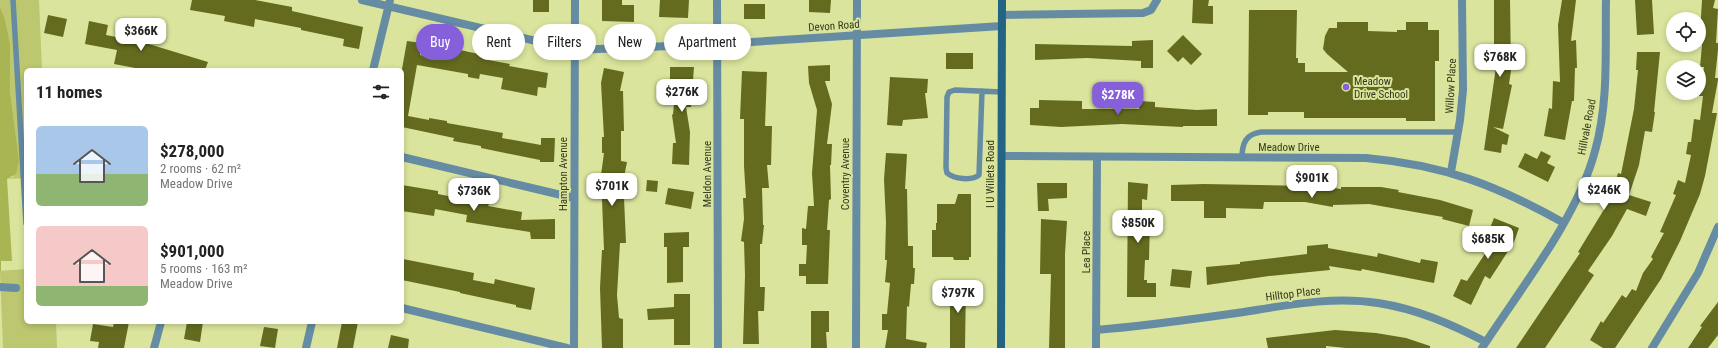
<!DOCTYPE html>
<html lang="en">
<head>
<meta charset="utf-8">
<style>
	body { margin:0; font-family:"Roboto Condensed",sans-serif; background:#f6f6f6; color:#222; height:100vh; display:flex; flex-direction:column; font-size:15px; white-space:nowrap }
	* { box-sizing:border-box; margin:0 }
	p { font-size:13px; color:#767676 }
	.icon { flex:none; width:22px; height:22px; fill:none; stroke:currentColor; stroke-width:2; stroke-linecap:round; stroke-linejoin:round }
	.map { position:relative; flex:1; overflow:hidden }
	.sheet { position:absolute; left:24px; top:68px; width:380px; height:256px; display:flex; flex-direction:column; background:#fff; border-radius:6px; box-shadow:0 2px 6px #0003 }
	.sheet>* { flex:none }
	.top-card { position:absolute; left:416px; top:24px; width:380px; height:36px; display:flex; gap:8px }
	.buttons { position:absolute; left:1666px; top:12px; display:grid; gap:8px }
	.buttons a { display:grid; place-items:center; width:40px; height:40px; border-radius:50%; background:#fff; box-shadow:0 2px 6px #0003; font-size:20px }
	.price { position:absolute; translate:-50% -34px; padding:0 9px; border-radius:8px; background:#fff; color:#222; font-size:13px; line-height:26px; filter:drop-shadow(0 1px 2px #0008) }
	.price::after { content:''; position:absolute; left:50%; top:24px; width:12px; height:9px; margin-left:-6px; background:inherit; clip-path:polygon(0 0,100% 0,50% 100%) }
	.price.selected { background:#865fda; color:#fff }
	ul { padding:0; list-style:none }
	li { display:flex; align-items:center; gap:12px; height:100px; padding:0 12px }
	li span { display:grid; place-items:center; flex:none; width:112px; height:80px; border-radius:6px; color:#555 }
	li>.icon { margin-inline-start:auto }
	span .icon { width:48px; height:48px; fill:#fffc; stroke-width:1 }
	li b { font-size:17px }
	h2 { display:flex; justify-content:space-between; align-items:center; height:48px; padding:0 12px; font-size:17px }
	.tag { padding:0 14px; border-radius:18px; background:#fff; box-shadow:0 2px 6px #0003; font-size:14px; line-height:36px }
	.tag.selected { background:#865fda; color:#fff }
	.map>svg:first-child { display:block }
</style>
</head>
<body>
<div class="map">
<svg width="1718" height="348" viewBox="0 0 1718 348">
	<rect width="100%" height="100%" fill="#dae49c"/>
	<path fill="#bcc76f" d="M0 0H39L42 70H26V178L7 179 13 177 19 160 10 91V43L5 19 0 7Z
		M26 269V322H56L57 348H3L0 271Z"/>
	<path fill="#a9b452" d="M0 7 5 19 10 43V91L19 160 16 174 7 179 12 261H1V271H0Z"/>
	<path fill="#646b1f" d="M192 0H255L292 7V11L363 27 359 49 343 46 344 39 301 30V28L255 19 254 27 224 21 225 16 190 10Z
		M533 0H549V12H533Z
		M602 0H622V5H634V22L602 21Z
		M660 0H689L688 18 659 17Z
		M809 0H831L830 13 809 12Z
		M1193 0H1209L1208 6H1213V24L1192 23Z
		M1494 0H1510L1511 71 1509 84 1512 85 1503 129 1493 127 1509 135 1507 145 1502 144 1501 153 1484 150 1496 67H1494Z
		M1562 0H1576L1571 41 1576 40 1577 68H1575L1574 101H1572L1565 140 1544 136 1549 108 1552 109 1553 81 1560 82 1558 25Z
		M1635 0H1652L1654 34 1637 35Z
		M1702 0H1715L1713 8 1718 9 1716 43H1718V50L1715 78H1718V80L1712 113H1717L1705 176 1700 194 1680 241 1661 279 1615 348H1603L1590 340 1601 321 1603 323 1622 295 1626 298 1632 289 1636 291 1643 273 1653 259 1651 257 1664 233 1660 232 1676 195 1673 194 1678 180 1685 183 1691 155 1686 154 1688 142H1691L1694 119 1700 120 1703 96H1699L1704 67H1700L1703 34H1700Z
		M744 4H765V19H744Z
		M1249 10H1297L1296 58H1298V63H1305V72H1348L1327 54 1323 49 1325 36 1329 28H1337V22H1368V31L1397 32V30H1406V22H1428V30H1439V61H1435V121H1406V118H1304V112H1268V115H1248Z
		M48 15 67 19 63 37 44 33Z
		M89 21 108 25 106 35 142 42 208 62 205 70H146L114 64 117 50 85 44Z
		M1183 35 1202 54 1191 65 1183 57 1178 62 1167 51Z
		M1153 40V68H1141V61L1087 58 1035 60V44L1132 46V41Z
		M407 41 422 43 420 55 440 59 442 46 483 55V59L510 64 509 66 548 73 546 88 538 87 537 96 501 89 503 78 480 74 479 79 468 77V74L417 65 408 116 429 120V118L447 121V123L503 133 502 138 541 145V138H555L554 162H540V160L481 148V146L453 141 454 138 402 127V69Z
		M1637 52H1660L1654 112H1655L1652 132 1645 131 1639 165 1629 195 1651 202 1646 216 1627 209 1612 236 1588 271 1594 275 1545 348H1516L1580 253 1578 252 1611 198 1618 173 1621 174 1634 109 1638 70H1636Z
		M946 53H973V69H946Z
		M830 65V81H825L832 104 827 144H832L831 165H830L831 199 829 200 827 230H830L828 284H806V276H799V264H806L807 245H802V228L806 229 808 206H814L812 173 817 110 809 83 808 66Z
		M670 67H694L691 107H686L690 132 689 165 672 164 673 143H676L672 115 673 114 676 84H670Z
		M604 68 624 72 620 91H623L624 131H621V161L627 162 623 182H626L627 198H624L626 243H620L617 295 619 318 623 319V348H602L600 288 602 250H604L601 175 604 153H602V137H604L601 83Z
		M742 71 767 72 765 126H772L771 165H767L769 188H762L763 225H764L762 244H760V287H765L764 311H758L759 344H743L745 275 744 242 741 241 744 219 743 198H746L744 166V119H740Z
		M890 77 928 79 927 93H925L928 118 903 120 902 126 887 125Z
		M1039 100 1082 101V109H1139L1140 101 1155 102V107L1197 110 1217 109V126H1183V127L1122 124 1061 127 1030 125V108H1039Z
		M1541 151 1551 156 1547 163 1555 167 1548 182 1518 167 1525 153 1537 159Z
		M886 153 907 154 905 189H907L908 246H913V268H915L914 284H911L909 307 907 306 906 339 927 343 926 348H885L888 330H882V314H887L890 283 885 282 887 260H885L886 222 884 179Z
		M647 180 658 181 657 192 646 191Z
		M1128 182 1148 184 1147 200 1142 199V219H1150L1149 260H1145L1144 280H1147V283H1156V297H1127Z
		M1037 183H1067V198L1048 199 1049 211H1038Z
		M1204 184 1309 186V184L1341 189V187H1381L1399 190 1398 192 1440 200 1473 210 1469 226 1442 219 1443 217 1369 204 1333 205V207L1305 202H1264L1263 209 1226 208V218H1204V201H1171V185Z
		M402 185 438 191V194L489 204 488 206 522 212 521 220 555 219V239H531L530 232 466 222 467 215 435 209 434 216 402 211Z
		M668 188 694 192 691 209 665 204Z
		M958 194H971V257H969V260H954L953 257H932V230H936V223H937V204H955Z
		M1494 218 1519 228 1514 242 1490 279 1485 276 1471 305 1453 296 1461 279 1467 281 1496 237 1488 233Z
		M1041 219 1067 221 1065 254V348H1049L1051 274H1040Z
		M689 232V247H683V282L667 283V247H664V233Z
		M1328 244V248L1377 257 1378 253 1420 263 1421 259 1438 262 1434 283 1362 269 1361 271 1329 266 1330 270 1269 276 1207 285 1206 267 1240 264V262L1307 254V246Z
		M403 259 474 273 473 280 494 284 495 279 535 288 531 310 516 307V305L460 293V292L402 280Z
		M1172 269 1192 271 1190 288 1170 286Z
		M952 281H966L965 348H950V301H947V290H952Z
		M674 294H690V345H674V319L648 320 647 309 674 307Z
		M1718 302V335L1708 348H1688L1702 327 1700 326Z
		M811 311H829V332H826L827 348H811Z
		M114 322H129L124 348H98L99 342 90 341 93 324 113 327Z
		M187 322H203L200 342 184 339Z
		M342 322H358L353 348H337Z
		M264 327 278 329 275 348 260 346Z
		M1335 330 1376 333 1406 338 1430 346V348H1346L1326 346V348H1268L1266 338Z
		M391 335 409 339 408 348H388Z"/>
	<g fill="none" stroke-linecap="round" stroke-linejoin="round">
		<path stroke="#658ca3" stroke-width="5.5" d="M13 0 26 223
			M982 91 979 175C972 181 954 179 947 173L946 168 947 97 949 92 955 90 1002 92
			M1242 158C1242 143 1246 134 1261 132H1458"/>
		<path stroke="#658ca3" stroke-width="8" d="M362 0 574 50 719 44 1002 26
			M717 0 718 348
			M1002 15 1143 13 1151 10 1157 0
			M373 70 390 0
			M1002 156 1366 158C1444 165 1496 185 1564 223
			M402 157 574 198
			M1451 172 1460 120 1463 90 1462 0
			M0 287 16 288
			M402 308 567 348
			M1096 330C1146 326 1195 319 1244 312 1288 305 1333 296 1378 303 1417 309 1451 324 1486 342
			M154 348 161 322
			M306 348 312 322
			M574 348 575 0
			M856 348 857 0
			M1096 348 1097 157
			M1482 348C1520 289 1577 219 1595 151 1609 102 1605 50 1606 0
			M1652 348 1698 273 1718 227"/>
		<path stroke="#236485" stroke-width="8" d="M1001 348 1002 0"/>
	</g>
	<circle fill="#865fda" stroke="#dae49c" stroke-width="1.5" cx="1346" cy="87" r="4"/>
	<g text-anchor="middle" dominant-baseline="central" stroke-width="4" stroke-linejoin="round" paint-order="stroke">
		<g font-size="11" fill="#34381b" stroke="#dae49c">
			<text transform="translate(834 26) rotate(-4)">Devon Road</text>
			<text transform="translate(1451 86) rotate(-87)">Willow Place</text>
			<text transform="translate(1587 127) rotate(-79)">Hillvale Road</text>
			<text x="1289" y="147">Meadow Drive</text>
			<text transform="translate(563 174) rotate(-90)">Hampton Avenue</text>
			<text transform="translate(707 174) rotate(-90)">Meldon Avenue</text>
			<text transform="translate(845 174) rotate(-90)">Coventry Avenue</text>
			<text transform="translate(990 174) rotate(-90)">I U Willets Road</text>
			<text transform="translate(1086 252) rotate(-90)">Lea Place</text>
			<text transform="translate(1293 294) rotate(-7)">Hilltop Place</text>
		</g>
		<g font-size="11" fill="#34381b" stroke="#dae49c" text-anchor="start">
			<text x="1354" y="81">Meadow<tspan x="1354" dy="13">Drive School</tspan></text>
		</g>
	</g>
</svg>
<div class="buttons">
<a><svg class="icon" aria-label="locate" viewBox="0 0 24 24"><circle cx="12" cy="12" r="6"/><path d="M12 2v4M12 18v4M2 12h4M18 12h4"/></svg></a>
<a><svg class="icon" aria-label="layers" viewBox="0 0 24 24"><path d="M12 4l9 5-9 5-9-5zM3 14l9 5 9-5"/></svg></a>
</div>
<b class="price" style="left:141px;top:52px">$366K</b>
<b class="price" style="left:1500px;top:78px">$768K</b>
<b class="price" style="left:682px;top:113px">$276K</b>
<b class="price selected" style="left:1118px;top:116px">$278K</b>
<b class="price" style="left:1312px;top:199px">$901K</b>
<b class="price" style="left:612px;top:207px">$701K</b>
<b class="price" style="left:1604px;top:211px">$246K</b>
<b class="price" style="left:474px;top:212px">$736K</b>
<b class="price" style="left:1138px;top:244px">$850K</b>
<b class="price" style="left:1488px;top:260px">$685K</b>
<b class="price" style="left:958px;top:314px">$797K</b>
<div class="top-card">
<a class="tag selected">Buy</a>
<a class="tag">Rent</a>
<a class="tag">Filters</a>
<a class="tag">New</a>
<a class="tag">Apartment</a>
</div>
<section class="sheet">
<h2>11 homes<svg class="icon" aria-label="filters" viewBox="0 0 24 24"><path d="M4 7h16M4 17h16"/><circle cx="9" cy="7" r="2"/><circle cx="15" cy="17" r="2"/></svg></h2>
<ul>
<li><span style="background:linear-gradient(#a9c7e8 60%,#8fb573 0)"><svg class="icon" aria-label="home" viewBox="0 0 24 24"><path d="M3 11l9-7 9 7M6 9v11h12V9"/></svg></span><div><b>$278,000</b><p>2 rooms · 62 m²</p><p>Meadow Drive</p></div></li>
<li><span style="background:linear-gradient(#f6c9c9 75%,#8fb573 0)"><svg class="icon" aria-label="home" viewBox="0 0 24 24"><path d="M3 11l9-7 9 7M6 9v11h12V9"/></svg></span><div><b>$901,000</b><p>5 rooms · 163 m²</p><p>Meadow Drive</p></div></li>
</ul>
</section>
</div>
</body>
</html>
